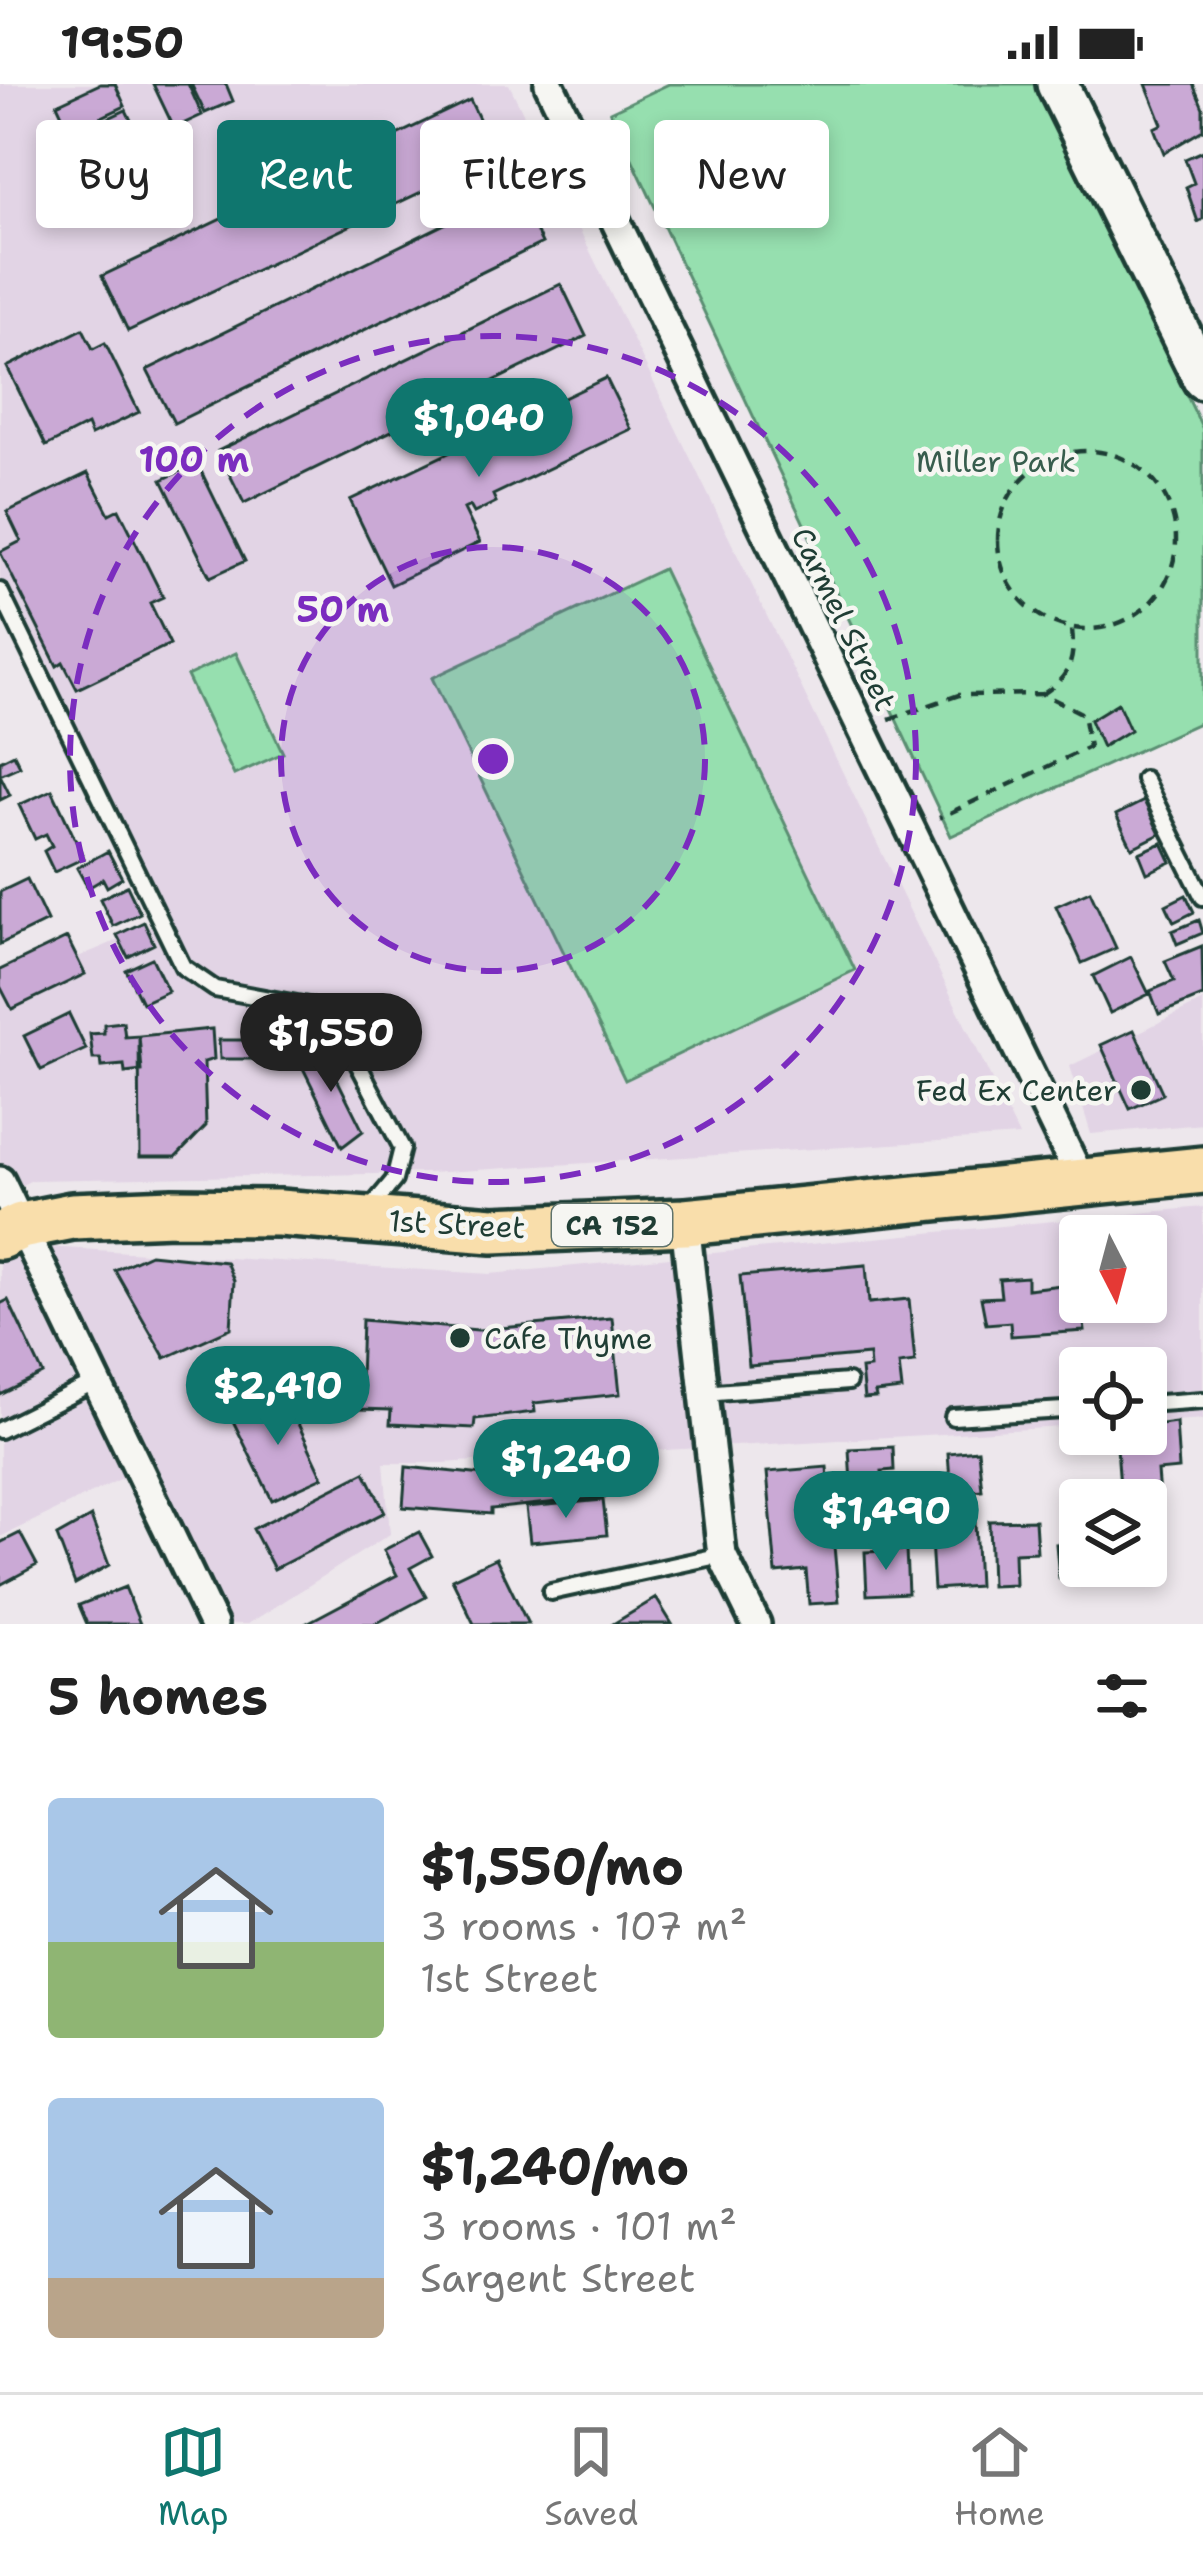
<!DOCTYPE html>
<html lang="en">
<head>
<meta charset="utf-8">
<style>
	body { margin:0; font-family:"Shantell Sans",sans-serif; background:#f2f2f2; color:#222; height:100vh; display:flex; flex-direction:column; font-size:45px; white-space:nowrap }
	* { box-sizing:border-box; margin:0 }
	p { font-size:39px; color:#767676 }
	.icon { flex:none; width:66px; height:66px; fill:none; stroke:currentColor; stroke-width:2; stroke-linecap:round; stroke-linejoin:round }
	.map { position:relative; height:1540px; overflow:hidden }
	.panel { display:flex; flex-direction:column; background:#fff; flex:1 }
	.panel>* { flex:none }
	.hud { position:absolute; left:36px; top:36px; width:1131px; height:108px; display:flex; gap:24px }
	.needle { width:78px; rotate:174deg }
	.controls { position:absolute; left:1059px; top:1131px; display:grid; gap:24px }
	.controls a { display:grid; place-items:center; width:108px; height:108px; border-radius:12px; background:#fff; box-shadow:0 6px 18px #0003; font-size:60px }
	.price { position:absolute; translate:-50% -102px; padding:0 27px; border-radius:42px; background:#0f766e; color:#fff; font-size:39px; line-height:78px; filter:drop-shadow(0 3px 6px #0008) }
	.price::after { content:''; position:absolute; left:50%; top:72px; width:36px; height:27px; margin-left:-18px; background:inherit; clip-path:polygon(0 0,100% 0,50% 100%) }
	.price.on { background:#222; color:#fff }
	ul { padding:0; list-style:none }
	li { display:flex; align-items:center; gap:36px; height:300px; padding:0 48px }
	li span { display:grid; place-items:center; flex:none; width:336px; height:240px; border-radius:12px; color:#555 }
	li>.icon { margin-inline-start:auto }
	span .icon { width:144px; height:144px; fill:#fffc; stroke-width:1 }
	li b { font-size:51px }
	h2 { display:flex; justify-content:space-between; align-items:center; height:144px; padding:0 48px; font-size:51px }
	.pill { padding:0 42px; border-radius:12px; background:#fff; box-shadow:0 6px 18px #0003; font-size:42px; line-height:108px }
	.pill.on { background:#0f766e; color:#fff }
	.status { display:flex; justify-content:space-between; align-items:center; height:84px; padding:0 60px; background:#fff; direction:ltr }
	.status svg { height:33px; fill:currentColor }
	.tab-bar { display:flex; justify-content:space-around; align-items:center; height:168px; border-top:3px solid #e0e0e0; background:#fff; font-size:33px; color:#767676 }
	.tab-bar a { display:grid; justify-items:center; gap:6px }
	.tab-bar .on { color:#0f766e }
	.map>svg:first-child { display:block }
</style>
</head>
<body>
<div class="status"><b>19:50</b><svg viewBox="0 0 49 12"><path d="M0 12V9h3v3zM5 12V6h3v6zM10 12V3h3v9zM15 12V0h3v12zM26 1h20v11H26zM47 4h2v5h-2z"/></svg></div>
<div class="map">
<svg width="1203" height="1540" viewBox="0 0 1203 1540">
	<rect width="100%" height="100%" fill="#ede7ec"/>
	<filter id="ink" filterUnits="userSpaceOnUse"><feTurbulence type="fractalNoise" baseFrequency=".00833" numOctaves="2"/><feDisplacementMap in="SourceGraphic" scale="24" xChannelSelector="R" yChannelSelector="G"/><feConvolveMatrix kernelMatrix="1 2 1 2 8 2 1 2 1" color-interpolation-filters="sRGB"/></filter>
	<g filter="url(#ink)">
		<path fill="#e2d4e5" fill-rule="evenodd" d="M0 0H509L1019 1052 429 1089 32 1096 0 1112V906L161 838 0 531Z
			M1203 917V1040L1091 1050 1070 982Z
			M1203 1123V1335L1146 1339V1284H1080V1342L442 1379H384L390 1450 248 1540H213L139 1386 0 1453V1176L30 1162 490 1190ZM1080 1152H1146V1218H1080Z"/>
		<path fill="#96dfaf" stroke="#5a8e72" stroke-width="3" d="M669 0H1036L1203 345V637L951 752 610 28Z
			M663 485 855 886 625 996 432 594Z
			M236 569 283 669 234 691 187 592Z"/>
		<path fill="#caa9d5" stroke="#1f3d34" stroke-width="3" d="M100 0H115L125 22 70 48 57 20Z
			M153 0H188L202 31 174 44Z
			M191 0H226L233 17 205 29Z
			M1146 0H1193L1203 24V46L1164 69 1154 44 1162 40Z
			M470 16 497 72 128 247 102 192Z
			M126 26 139 53 84 79 71 52Z
			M1203 67V135L1198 138 1186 103 1194 99 1185 75Z
			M516 105 542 159 174 339 147 286Z
			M561 200 586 252 244 419 218 367Z
			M83 245 93 265 105 259 139 328 91 351 87 341 46 362 7 283Z
			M606 294 631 345 493 411 496 418 474 429 470 422 464 425 480 458 391 501 350 416Z
			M197 379 245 477 210 493 162 396Z
			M88 389 109 430 119 425 163 513 150 519 170 560 77 605 63 578 57 582 0 468 21 457 7 428Z
			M1118 619 1130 646 1102 663 1090 636Z
			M14 670 20 682 0 691 10 711 0 716V677Z
			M52 706 84 774 54 788 44 767 52 762 46 750 35 755 19 721Z
			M1144 717 1160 750 1132 764 1116 731Z
			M1162 759 1171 778 1147 789 1139 769Z
			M108 767 122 794 107 803 103 795 88 804 77 784Z
			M27 795 47 837 0 860V808Z
			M127 802 140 829 113 842 100 815Z
			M1090 807 1116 864 1082 879 1056 822Z
			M1186 811 1194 828 1174 838 1166 821Z
			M1199 836 1203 849 1177 860 1172 847Z
			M144 838 154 860 128 873 117 851Z
			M67 854 85 890 12 925 0 902V886Z
			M1202 862 1203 912 1159 930 1150 907 1174 897 1165 877Z
			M1131 873 1149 910 1110 929 1093 892Z
			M152 874 168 907 142 919 126 886Z
			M69 930 86 965 41 986 24 952Z
			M123 938 125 953 139 952 142 987 125 989 124 981 102 983 101 975H93L90 950 104 949V940Z
			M212 945 214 975 204 978 206 1042 176 1073H140L139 952Z
			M1134 946 1163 1010 1130 1025 1101 961Z
			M219 956H291V975H220Z
			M319 959 363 1047 342 1063 298 974Z
			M150 1170 226 1178 234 1197 231 1244 165 1274 115 1186Z
			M866 1181 869 1219 909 1215 915 1278 899 1280 902 1306 875 1309 876 1314 864 1315 861 1285 870 1284 869 1271 749 1282 740 1192Z
			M1027 1193V1205L1079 1199 1085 1247 1011 1252 1010 1238 986 1240 981 1214 1001 1213 999 1195Z
			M1146 1194 1150 1227 1101 1232 1099 1218H1146Z
			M8 1216 43 1290 0 1311V1220Z
			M612 1234 620 1310 534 1319 535 1328 475 1335 474 1344 390 1340 391 1326 359 1325 362 1236 478 1246Z
			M285 1312 323 1393 272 1416 233 1337Z
			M1176 1338 1179 1385 1157 1387 1165 1487 1127 1490 1126 1482H1146V1416H1121L1116 1350H1146V1342Z
			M893 1363 894 1386 882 1387 883 1398 851 1400 849 1365Z
			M978 1366 982 1406 951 1409 948 1369Z
			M602 1382 605 1413 491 1425V1430L403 1423 406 1383 493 1392Z
			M827 1383 839 1518 809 1520 806 1486 776 1489 767 1388Z
			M365 1388 385 1428 274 1485 253 1445Z
			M900 1412H921V1438L900 1439Z
			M603 1416 607 1451 530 1458 526 1423Z
			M1072 1424H1080V1482L1108 1483 1085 1484V1493L1059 1494 1056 1460 1075 1459Z
			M91 1433 109 1481 75 1500 57 1452Z
			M1035 1436 1037 1468 1014 1469 1015 1501 991 1502 989 1437Z
			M975 1438 978 1502 934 1505 930 1440Z
			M419 1448 432 1472 410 1484 426 1513 375 1540H305L397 1491 384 1466Z
			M20 1449 37 1481 0 1501V1459Z
			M906 1466 908 1509 867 1511 865 1468Z
			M496 1474 528 1540H474L452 1495Z
			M125 1503 140 1540H87L79 1521Z
			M656 1514 672 1540H613Z"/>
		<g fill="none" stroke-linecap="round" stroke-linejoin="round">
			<g stroke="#1f3d34" stroke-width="22">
				<path id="lane" d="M0 507 183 883 215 905 308 922 334 934 402 1064 394 1096 369 1126
					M1144 695 1203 813
					M703 1309 848 1298
					M1146 1320 1203 1316
					M953 1333 1080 1325
					M0 1346 96 1298
					M551 1508 722 1471"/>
			</g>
			<g stroke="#1f3d34" stroke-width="36">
				<path id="street" d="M549 0 1082 1098
					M0 1097 213 1540
					M685 1138 722 1471 756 1540"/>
			</g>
			<g stroke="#1f3d34" stroke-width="48">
				<path id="secondary" d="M1057 0 1203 295"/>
			</g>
			<g stroke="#1f3d34" stroke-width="54">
				<path id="primary" d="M0 1152 21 1142 72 1132 173 1128 279 1129 493 1146 685 1138 1203 1086"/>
			</g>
			<path stroke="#1f3d34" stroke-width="4.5" stroke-dasharray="12 9" stroke-linecap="butt" d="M998 456a89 89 0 1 1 178 0a89 89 0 1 1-178 0Z
				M1043 610C1070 592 1075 577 1072 545
				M889 635 959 611 1043 610 1083 630 1089 663 939 734"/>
			<use href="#lane" stroke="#f6f6f2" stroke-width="14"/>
			<use href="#street" stroke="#f6f6f2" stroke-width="27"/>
			<use href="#secondary" stroke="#f6f6f2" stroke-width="39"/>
			<use href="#primary" stroke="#f9deab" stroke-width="45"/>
		</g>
	</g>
	<circle cx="493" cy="675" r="212" fill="#7b2cbf" fill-opacity=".12"/>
	<g fill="none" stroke="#7b2cbf" stroke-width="6" stroke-dasharray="21 15">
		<circle cx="493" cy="675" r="212"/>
		<circle cx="493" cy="675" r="423"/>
	</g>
	<g fill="#1f3d34" stroke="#f6f6f2" stroke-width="4.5">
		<circle cx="1141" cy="1006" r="12"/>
		<circle cx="460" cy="1254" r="12"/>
	</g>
	<g text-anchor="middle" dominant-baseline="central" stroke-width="9" stroke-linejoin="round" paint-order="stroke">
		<rect fill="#f6f6f2" stroke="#60746d" stroke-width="3" x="552" y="1120" width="120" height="42" rx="9"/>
		<g font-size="27" font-weight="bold" fill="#1f3d34">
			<text x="612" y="1141">CA 152</text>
		</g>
		<g font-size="30" fill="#375d4d" stroke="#f6f6f2">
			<text x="996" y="377">Miller Park</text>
		</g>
		<g font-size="30" fill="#1f3d34" stroke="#f6f6f2">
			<text transform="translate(844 535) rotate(64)">Carmel Street</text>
			<text transform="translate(457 1140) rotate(3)">1st Street</text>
		</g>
		<g font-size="30" fill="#1f3d34" stroke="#f6f6f2" text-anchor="end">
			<text x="1117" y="1006">Fed Ex Center</text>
			<text x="484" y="1254" text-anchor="start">Cafe Thyme</text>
		</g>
	</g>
	<circle cx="493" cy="675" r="18" fill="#7b2cbf" stroke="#f6f6f2" stroke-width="6"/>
	<g font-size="36" text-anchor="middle" font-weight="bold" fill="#7b2cbf" stroke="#f6f6f2" stroke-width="9" stroke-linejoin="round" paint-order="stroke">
		<text x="194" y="388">100 m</text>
		<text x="343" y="538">50 m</text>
	</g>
</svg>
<div class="controls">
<a><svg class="needle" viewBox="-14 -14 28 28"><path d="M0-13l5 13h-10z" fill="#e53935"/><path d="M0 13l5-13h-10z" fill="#767676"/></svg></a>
<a><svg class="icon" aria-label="locate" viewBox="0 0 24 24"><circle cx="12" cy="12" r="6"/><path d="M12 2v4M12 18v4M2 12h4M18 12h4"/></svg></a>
<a><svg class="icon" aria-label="layers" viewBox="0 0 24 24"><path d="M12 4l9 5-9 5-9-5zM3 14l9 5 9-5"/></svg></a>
</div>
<b class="price" style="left:479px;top:396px">$1,040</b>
<b class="price on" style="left:331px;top:1011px">$1,550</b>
<b class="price" style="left:278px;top:1364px">$2,410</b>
<b class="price" style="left:566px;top:1437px">$1,240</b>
<b class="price" style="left:886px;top:1489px">$1,490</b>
<div class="hud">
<a class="pill">Buy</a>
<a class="pill on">Rent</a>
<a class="pill">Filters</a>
<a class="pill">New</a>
</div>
</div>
<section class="panel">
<h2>5 homes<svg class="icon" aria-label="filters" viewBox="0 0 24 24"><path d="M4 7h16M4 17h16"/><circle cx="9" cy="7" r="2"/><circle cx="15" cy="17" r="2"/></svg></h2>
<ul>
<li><span style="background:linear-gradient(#a9c7e8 60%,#8fb573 0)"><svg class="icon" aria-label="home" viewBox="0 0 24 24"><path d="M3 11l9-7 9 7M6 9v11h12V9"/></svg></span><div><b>$1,550/mo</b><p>3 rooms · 107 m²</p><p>1st Street</p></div></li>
<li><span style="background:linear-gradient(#a9c7e8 75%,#b9a48a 0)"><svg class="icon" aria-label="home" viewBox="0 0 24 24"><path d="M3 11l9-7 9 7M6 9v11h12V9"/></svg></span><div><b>$1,240/mo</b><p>3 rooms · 101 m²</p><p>Sargent Street</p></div></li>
</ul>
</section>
<nav class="tab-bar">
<a class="on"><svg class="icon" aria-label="map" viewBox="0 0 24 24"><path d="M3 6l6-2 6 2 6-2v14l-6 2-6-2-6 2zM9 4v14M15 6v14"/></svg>Map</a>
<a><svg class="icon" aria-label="saved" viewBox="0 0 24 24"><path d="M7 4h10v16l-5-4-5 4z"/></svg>Saved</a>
<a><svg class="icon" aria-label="home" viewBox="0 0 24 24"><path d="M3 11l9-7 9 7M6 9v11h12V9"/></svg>Home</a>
</nav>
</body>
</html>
